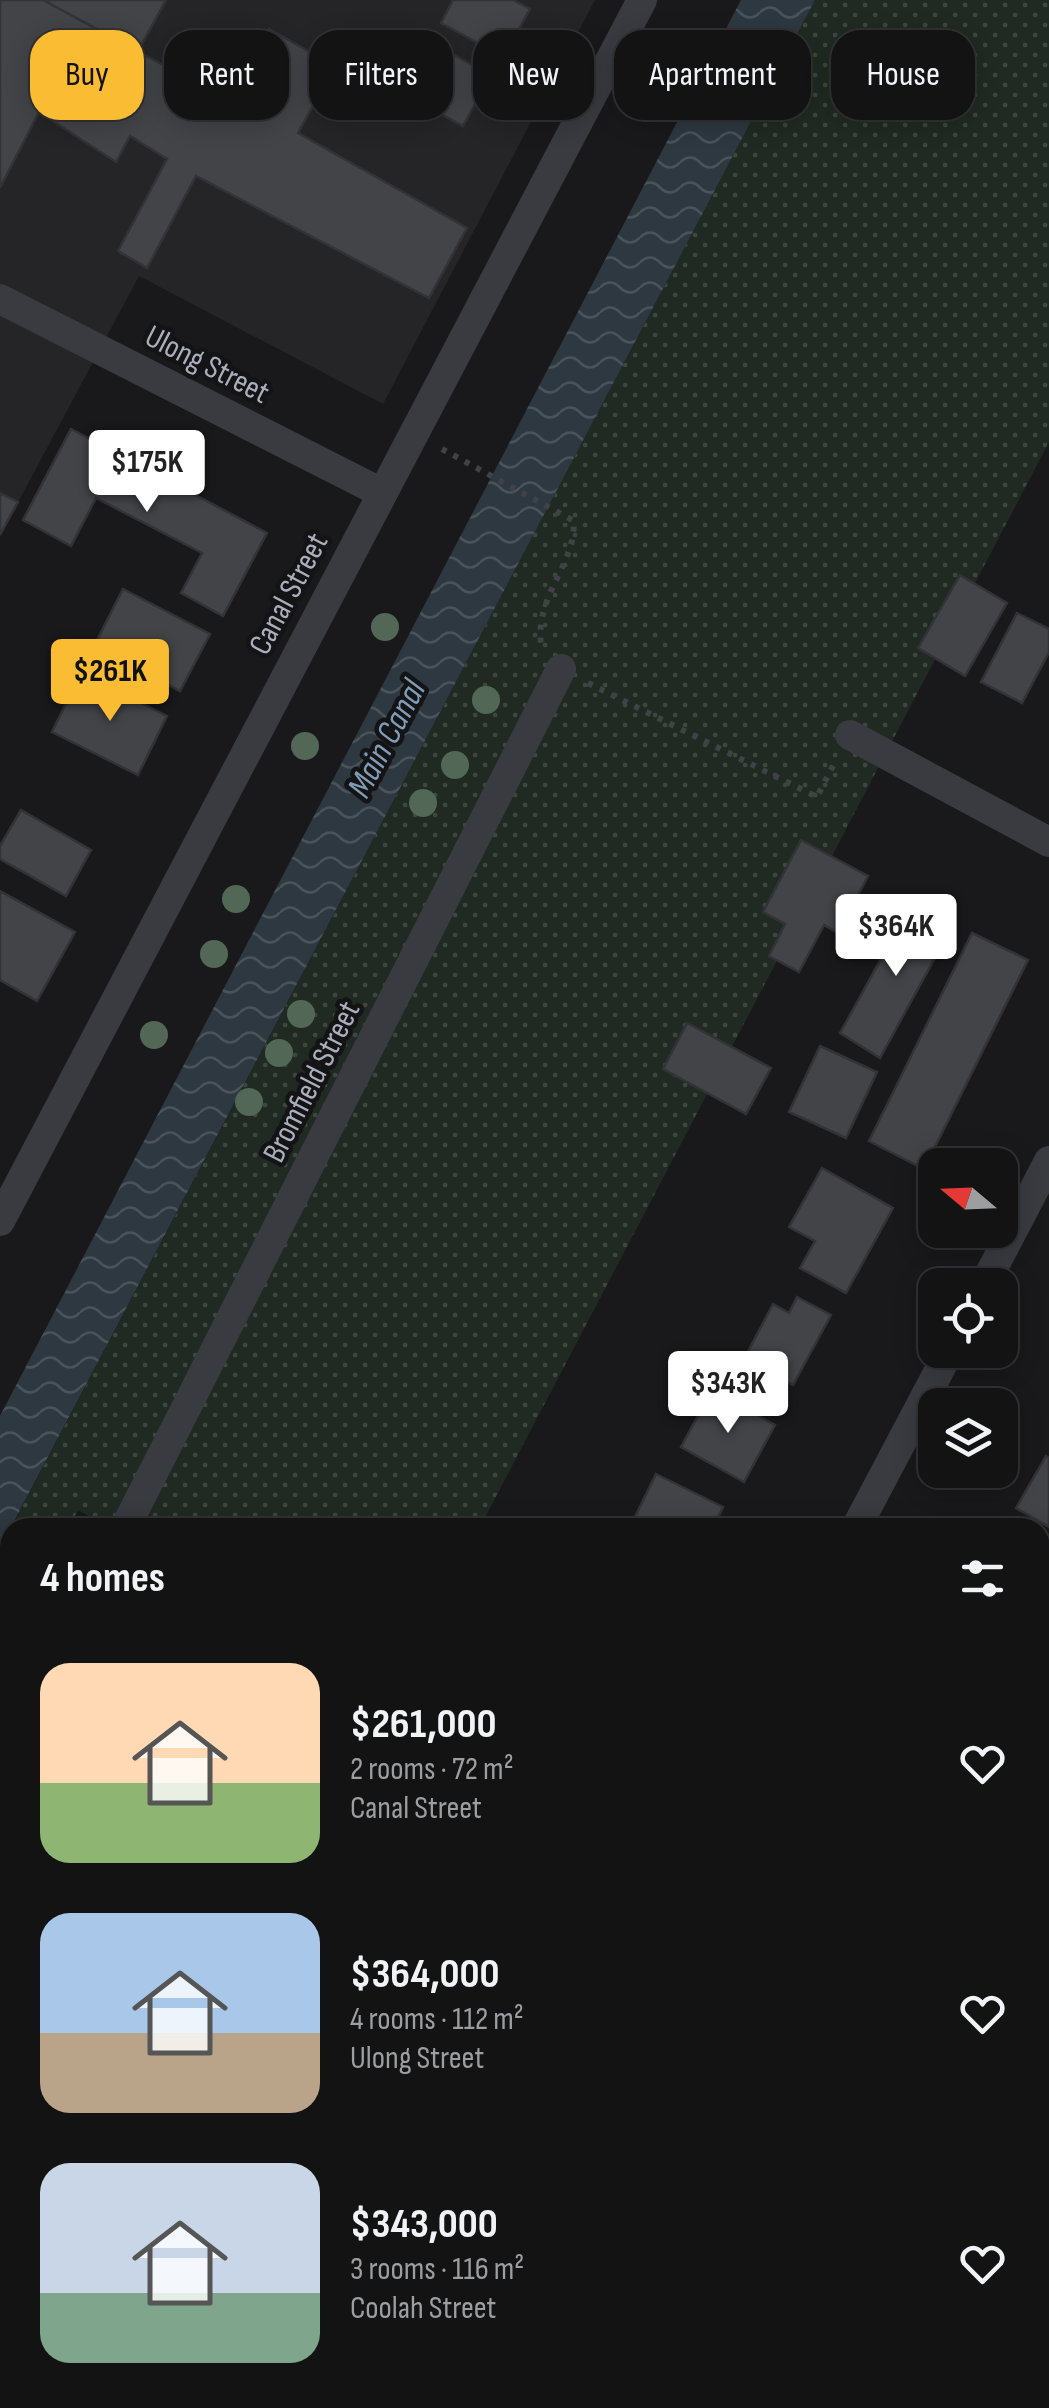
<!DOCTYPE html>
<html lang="en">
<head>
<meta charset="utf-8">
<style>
	body { margin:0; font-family:"Sofia Sans Condensed",sans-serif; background:#1c1c1d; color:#f1f3f6; height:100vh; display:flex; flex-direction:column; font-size:38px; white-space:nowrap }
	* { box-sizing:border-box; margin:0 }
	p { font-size:32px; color:#9d9ea0 }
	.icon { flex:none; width:55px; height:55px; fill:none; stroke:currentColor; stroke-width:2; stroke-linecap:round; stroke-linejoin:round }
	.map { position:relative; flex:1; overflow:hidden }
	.side { position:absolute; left:0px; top:1518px; width:1050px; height:892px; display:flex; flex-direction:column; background:#131314; border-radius:30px 30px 0 0; box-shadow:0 5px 25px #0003,0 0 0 2px #323234 }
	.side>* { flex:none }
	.top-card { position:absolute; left:30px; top:30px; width:990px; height:90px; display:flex; gap:20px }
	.needle { width:65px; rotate:289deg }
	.tools { position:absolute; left:918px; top:1148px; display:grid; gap:20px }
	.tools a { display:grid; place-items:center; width:100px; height:100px; border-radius:20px; background:#131314; box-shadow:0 5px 25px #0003,0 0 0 2px #323234; font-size:50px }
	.price { position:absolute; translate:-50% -85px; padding:0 22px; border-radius:10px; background:#fff; color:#222; font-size:32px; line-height:65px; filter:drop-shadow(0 2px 5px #0008) }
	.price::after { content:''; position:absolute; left:50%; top:60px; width:30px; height:22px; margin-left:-15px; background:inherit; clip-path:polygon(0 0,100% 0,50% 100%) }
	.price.current { background:#f9bc33; color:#111 }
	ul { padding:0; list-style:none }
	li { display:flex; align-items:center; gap:30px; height:250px; padding:0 40px }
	li span { display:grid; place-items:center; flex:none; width:280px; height:200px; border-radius:30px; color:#555 }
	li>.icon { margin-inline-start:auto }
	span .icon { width:120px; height:120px; fill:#fffc; stroke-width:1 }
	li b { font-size:42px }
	h2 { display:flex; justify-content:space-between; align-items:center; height:120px; padding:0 40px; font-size:42px }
	.chip { padding:0 35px; border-radius:30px; background:#131314; box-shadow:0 5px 25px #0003,0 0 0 2px #323234; font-size:35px; line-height:90px }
	.chip.current { background:#f9bc33; color:#111 }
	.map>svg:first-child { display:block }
</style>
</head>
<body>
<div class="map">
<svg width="1049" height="2408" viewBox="0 0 1049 2408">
	<defs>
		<pattern id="green-dots" width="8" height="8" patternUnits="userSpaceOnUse" patternTransform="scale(2.5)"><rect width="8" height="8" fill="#202a22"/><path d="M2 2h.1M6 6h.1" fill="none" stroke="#3e4640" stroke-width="1.8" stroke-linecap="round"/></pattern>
		<pattern id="water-waves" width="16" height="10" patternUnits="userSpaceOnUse" patternTransform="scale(2.5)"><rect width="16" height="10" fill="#2e3840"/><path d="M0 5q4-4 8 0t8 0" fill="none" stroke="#4a525a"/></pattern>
	</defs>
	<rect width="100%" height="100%" fill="#19191b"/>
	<path fill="#252528" d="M0 0H595L383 404 139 276 0 536Z
		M1049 2351V2408H879L903 2400H1040V2354Z"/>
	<path fill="url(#green-dots)" d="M815 0H1049V442L480 1527 111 1528 78 1510 69 1527 11 1528Z
		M10 1529V1642L0 1662V1548Z"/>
	<path fill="url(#water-waves)" d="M741 0H815L0 1548V1416Z"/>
	<path fill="#434448" stroke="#333337" stroke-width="2.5" d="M0 0H43L235 104 269 29 335 66 298 133 467 228 429 298 196 176 147 268 118 251 167 159 130 136 116 162 39 112 0 188Z
		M43 0H166L138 51Z
		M453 0H513L530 9 504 57 441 23Z
		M421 37 491 75 463 126 393 88Z
		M71 429 267 533 223 616 181 593 202 553 96 498 71 546 23 520Z
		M0 493 18 502 0 535Z
		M960 575 1007 603 965 676 918 648Z
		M123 589 210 634 180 691 94 646Z
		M1017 613 1049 629V652L1022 703 981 682Z
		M81 673 167 716 138 775 52 732Z
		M21 810 91 850 66 896 0 859V846Z
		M801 840 868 876 838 933 824 925 799 972 769 956 785 924 763 912Z
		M0 891 75 932 37 1001 0 980Z
		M913 901 953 925 880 1058 840 1033Z
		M972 933 1028 960 924 1169 869 1141Z
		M687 1023 771 1068 746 1114 663 1069Z
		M820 1046 877 1072 846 1138 789 1112Z
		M822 1168 893 1208 846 1293 800 1268 815 1241 789 1227Z
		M797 1297 831 1315 793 1385 744 1359 773 1304 789 1313Z
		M712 1390 775 1425 744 1482 681 1447Z
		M1046 1456 1049 1458V1527L1016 1508Z
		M656 1474 723 1507 713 1528 631 1525Z
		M1040 1604 1049 1609V1669L1040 1664Z
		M1040 1683 1049 1688V1705L1040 1724Z
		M1049 1925V2106L1040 2109V1928Z
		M1 1973 10 1978V2063L0 2058Z
		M0 2100 10 2104V2165L4 2180 0 2178Z
		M0 2190 10 2195V2230L0 2226Z"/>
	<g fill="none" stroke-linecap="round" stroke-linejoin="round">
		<path stroke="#404247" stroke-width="6" stroke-dasharray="5 8" stroke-linecap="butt" d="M442 449 574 521C575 566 535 595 541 645
			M588 683 817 797 836 760"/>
		<path stroke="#3a3b40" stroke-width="30" d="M0 299 382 493
			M850 735 1049 842
			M0 1221 642 0
			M984 1285 1049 1161
			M125 1528 561 669
			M856 1528 950 1350
			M0 1768 10 1749
			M440 2408V2400"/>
		<path stroke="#484951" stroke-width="45" d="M1040 2245 1049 2242
			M510 2408 536 2400"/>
	</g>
	<g fill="#526755">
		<circle cx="385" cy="627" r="14"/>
		<circle cx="486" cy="700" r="14"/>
		<circle cx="305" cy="746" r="14"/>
		<circle cx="455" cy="765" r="14"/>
		<circle cx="423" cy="803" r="14"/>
		<circle cx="236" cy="899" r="14"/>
		<circle cx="214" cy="954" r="14"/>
		<circle cx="301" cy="1014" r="14"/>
		<circle cx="154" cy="1035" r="14"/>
		<circle cx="279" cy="1053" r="14"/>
		<circle cx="249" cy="1102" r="14"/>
	</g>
	<g text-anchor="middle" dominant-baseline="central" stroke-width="9" stroke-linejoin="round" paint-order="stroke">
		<g font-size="32" fill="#abafbb" stroke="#141416">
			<text transform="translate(207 365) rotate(27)">Ulong Street</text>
			<text transform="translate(289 594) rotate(-62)">Canal Street</text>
			<text transform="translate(312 1082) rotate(-63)">Bromfield Street</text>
		</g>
		<g font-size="35" font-style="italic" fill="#819cb7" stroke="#141416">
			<text transform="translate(387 739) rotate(-62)">Main Canal</text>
		</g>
	</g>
</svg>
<div class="tools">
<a><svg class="needle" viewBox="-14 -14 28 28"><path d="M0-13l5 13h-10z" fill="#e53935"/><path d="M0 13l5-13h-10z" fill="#9d9ea0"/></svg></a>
<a><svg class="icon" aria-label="locate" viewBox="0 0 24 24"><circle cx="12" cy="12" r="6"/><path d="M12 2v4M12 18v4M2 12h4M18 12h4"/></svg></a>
<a><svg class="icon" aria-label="layers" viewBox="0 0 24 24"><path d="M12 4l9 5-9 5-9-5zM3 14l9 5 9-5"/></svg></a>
</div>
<b class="price" style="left:147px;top:515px">$175K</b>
<b class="price current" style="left:110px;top:724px">$261K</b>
<b class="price" style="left:896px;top:979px">$364K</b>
<b class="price" style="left:728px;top:1436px">$343K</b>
<div class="top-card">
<a class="chip current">Buy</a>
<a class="chip">Rent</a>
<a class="chip">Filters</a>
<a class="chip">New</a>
<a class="chip">Apartment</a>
<a class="chip">House</a>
</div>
<section class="side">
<h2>4 homes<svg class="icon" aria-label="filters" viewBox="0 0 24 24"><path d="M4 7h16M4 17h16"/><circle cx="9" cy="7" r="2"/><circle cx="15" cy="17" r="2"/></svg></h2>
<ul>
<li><span style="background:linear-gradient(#ffd9b3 60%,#8fb573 0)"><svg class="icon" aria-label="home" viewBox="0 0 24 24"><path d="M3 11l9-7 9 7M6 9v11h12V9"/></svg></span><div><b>$261,000</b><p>2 rooms · 72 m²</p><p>Canal Street</p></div><svg class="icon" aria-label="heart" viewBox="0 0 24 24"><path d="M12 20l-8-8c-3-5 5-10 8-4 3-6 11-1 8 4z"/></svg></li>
<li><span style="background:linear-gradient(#a9c7e8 60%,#b9a48a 0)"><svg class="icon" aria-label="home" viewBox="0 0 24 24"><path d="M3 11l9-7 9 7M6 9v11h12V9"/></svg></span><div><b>$364,000</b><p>4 rooms · 112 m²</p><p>Ulong Street</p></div><svg class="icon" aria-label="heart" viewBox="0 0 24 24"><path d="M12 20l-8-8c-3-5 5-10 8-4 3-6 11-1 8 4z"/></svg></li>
<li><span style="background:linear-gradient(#c9d6e8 65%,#7fa58c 0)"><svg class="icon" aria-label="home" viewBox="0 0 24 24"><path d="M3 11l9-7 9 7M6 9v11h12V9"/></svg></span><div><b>$343,000</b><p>3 rooms · 116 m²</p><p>Coolah Street</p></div><svg class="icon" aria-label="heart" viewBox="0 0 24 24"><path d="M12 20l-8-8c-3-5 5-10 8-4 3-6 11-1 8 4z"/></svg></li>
</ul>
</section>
</div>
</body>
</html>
